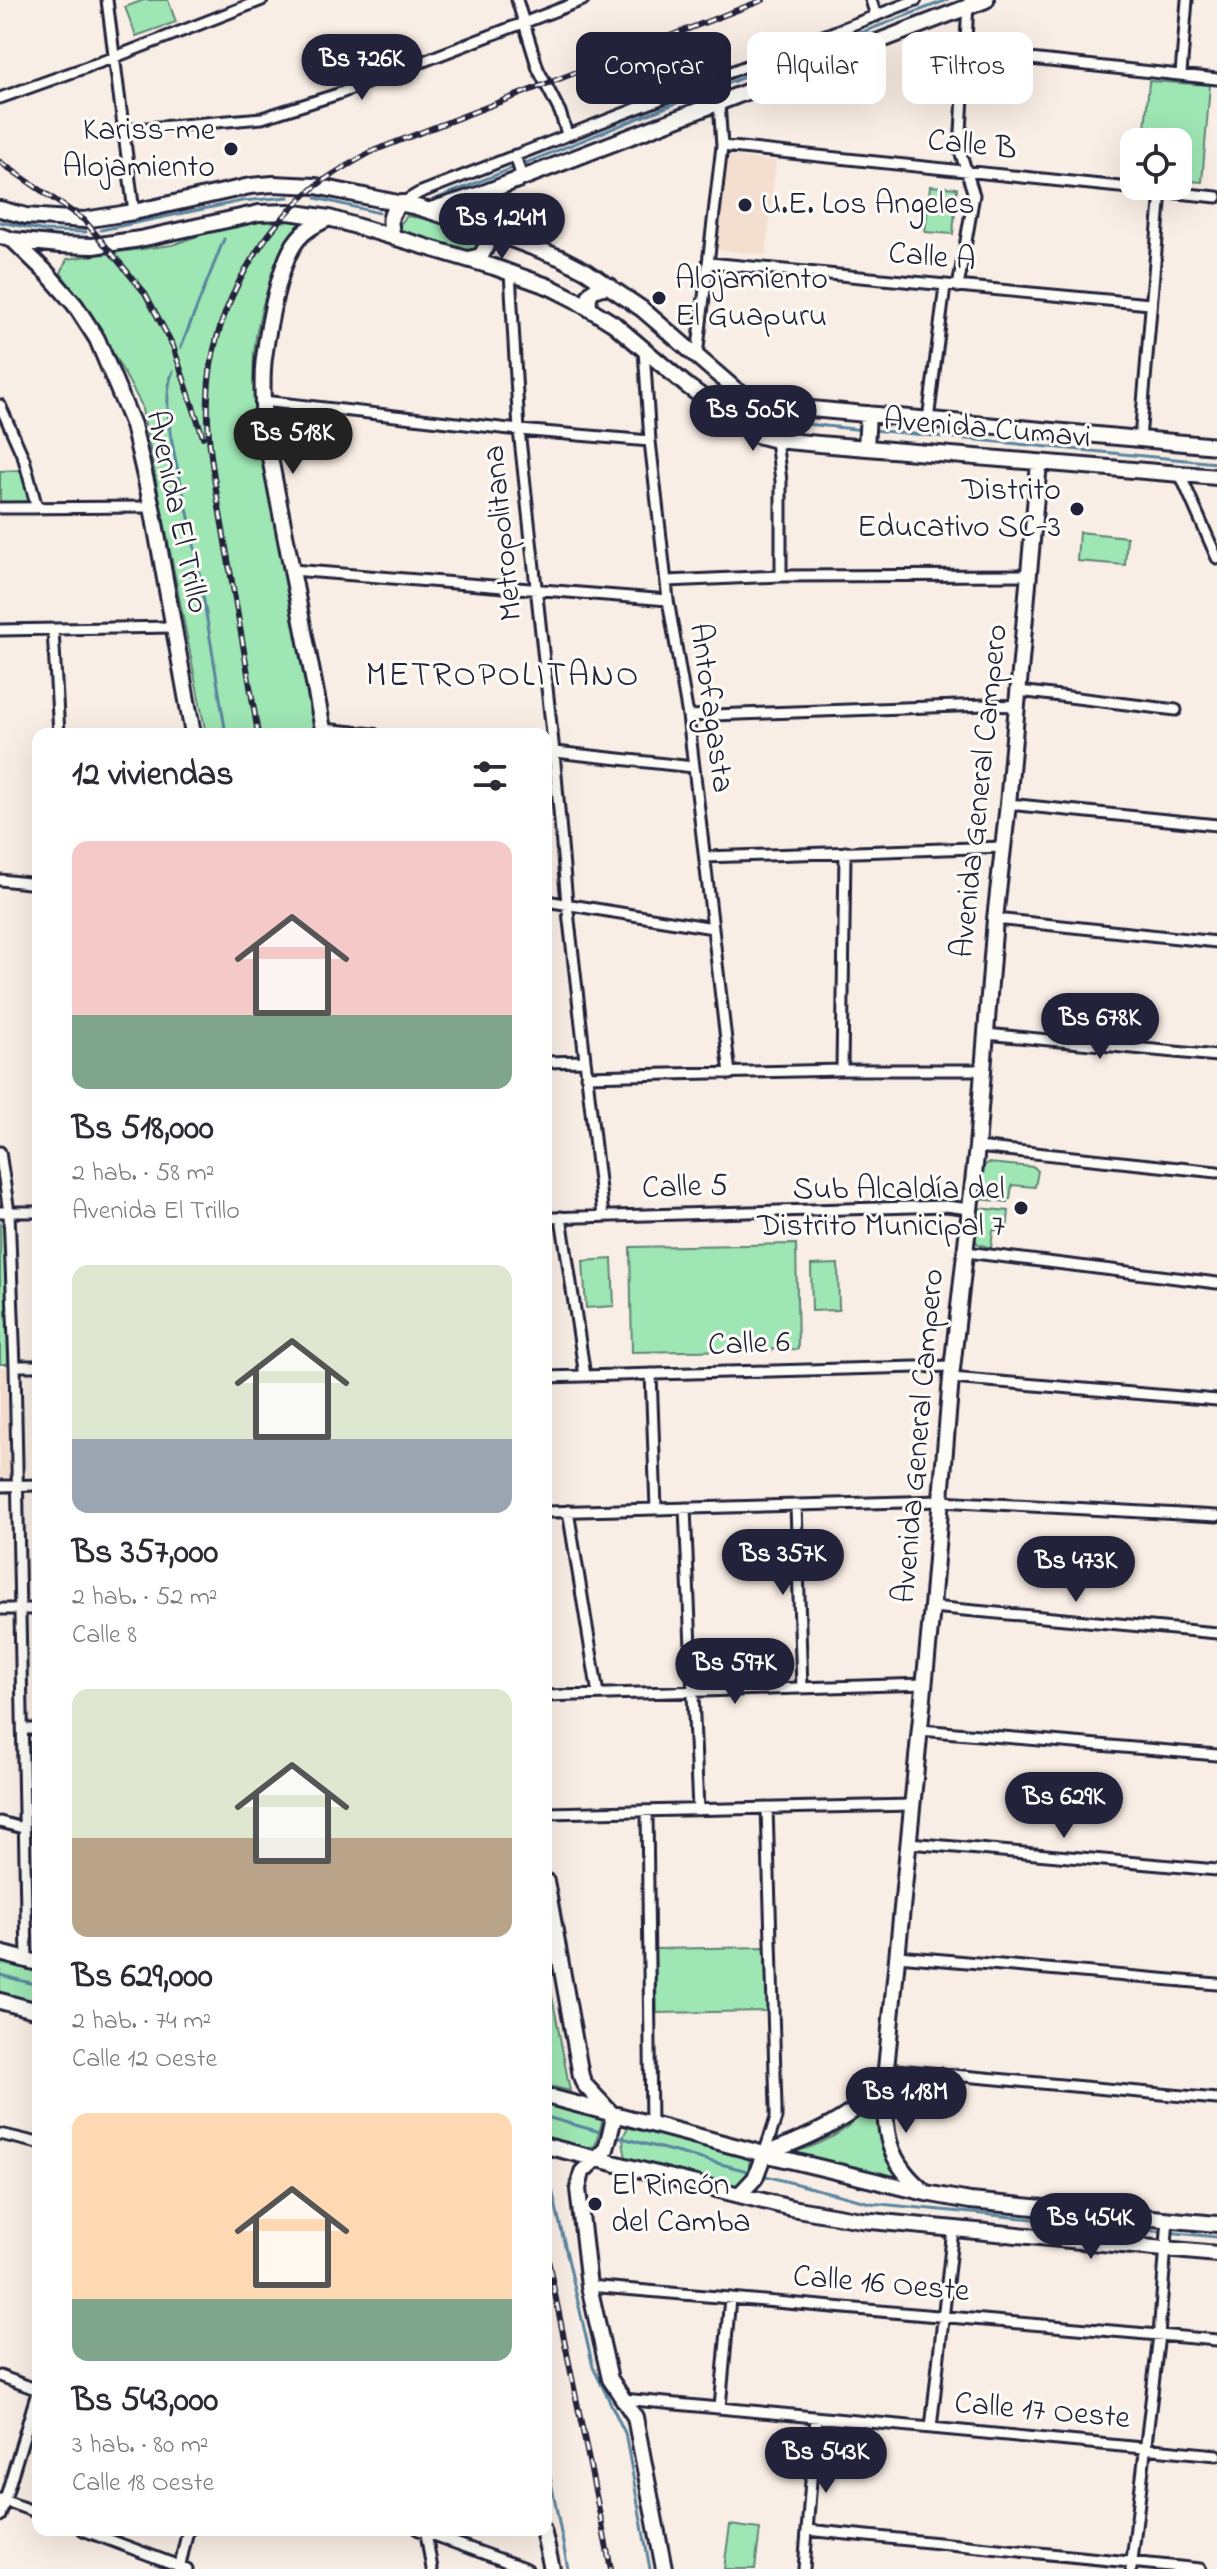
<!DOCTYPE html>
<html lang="es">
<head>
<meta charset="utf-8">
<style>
	body { margin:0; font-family:"Indie Flower",sans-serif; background:#f7f7f7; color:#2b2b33; height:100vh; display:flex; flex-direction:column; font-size:30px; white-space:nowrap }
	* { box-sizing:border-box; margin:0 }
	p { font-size:26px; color:#7c7c81 }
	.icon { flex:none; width:44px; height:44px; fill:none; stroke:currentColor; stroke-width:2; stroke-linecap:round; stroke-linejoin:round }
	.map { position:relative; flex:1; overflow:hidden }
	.drawer { position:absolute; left:32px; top:728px; width:520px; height:1808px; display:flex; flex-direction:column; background:#fff; border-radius:16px; box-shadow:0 8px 32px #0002 }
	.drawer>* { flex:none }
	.banner { position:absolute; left:576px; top:32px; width:520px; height:72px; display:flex; gap:16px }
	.fabs { position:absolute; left:1120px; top:128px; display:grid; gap:16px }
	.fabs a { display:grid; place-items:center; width:72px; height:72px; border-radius:16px; background:#fff; box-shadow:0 8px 32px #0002; font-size:40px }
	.price { position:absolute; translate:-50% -68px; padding:0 18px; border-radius:28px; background:#22223b; color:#fff; font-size:26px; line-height:52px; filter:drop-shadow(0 2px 4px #0008) }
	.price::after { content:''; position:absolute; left:50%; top:48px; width:24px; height:18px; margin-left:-12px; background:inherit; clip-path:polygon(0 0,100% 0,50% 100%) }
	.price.active { background:#222; color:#fff }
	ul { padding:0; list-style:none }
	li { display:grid; align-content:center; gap:16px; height:424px; padding:0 40px }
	li span { display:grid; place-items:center; height:248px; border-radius:16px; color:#555 }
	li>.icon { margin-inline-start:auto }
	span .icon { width:144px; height:144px; fill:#fffc; stroke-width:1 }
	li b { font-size:34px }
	h2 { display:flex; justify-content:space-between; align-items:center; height:96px; padding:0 40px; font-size:34px }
	.pill { padding:0 28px; border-radius:16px; background:#fff; box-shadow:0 8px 32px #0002; font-size:28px; line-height:72px }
	.pill.active { background:#22223b; color:#fff }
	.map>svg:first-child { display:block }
</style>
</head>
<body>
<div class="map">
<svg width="1217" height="2569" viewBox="0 0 1217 2569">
	<rect width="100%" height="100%" fill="#f9eee5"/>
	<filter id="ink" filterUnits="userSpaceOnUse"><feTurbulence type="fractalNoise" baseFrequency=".0125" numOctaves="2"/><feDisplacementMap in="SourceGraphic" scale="16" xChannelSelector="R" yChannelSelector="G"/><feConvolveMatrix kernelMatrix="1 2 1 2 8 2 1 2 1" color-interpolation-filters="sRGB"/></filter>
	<g filter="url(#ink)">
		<path fill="#f4decf" d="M723 155 776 161 766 255 720 250 714 243Z
			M0 1367H7L9 1477H0Z"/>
		<path fill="#9ee6b3" stroke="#608477" stroke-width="2" d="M144 0H168L176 22 136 36 125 7Z
			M1149 81 1210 85 1202 182 1178 180V142H1144Z
			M930 186 957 188 953 234 925 232Z
			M407 216 439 221 475 232 479 244 472 252C449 254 421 240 401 232L400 224Z
			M261 221H302C275 260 258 307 254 354 253 371 254 388 254 404L319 734H206L141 404 102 333 61 273 67 259 172 245 217 229Z
			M22 470 29 494V500L26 503H0V471Z
			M1079 532 1127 537 1125 565 1077 561Z
			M988 1163 1034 1167 1038 1171 1035 1187 1012 1185 1010 1199H1007V1202L979 1199 983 1166Z
			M978 1208 1009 1211 1007 1231 993 1230 991 1248 978 1244 974 1238Z
			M0 1223 6 1227 8 1364H0Z
			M796 1244 798 1349 632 1352 630 1247Z
			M612 1259 614 1306 586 1308 583 1261Z
			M838 1264 839 1310 812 1311 811 1265Z
			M765 1947 768 2011 657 2013 655 1949Z
			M0 1958 38 1968V2004L0 1994Z
			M546 1964 570 2091 546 2085Z
			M546 2104 603 2119 595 2146 578 2149 546 2142Z
			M867 2113 874 2116 878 2121 881 2144 888 2157 906 2181 792 2153C811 2148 831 2139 846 2128 854 2122 857 2115 867 2113Z
			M632 2124 750 2156 748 2174 737 2186 626 2157C623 2145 620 2133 632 2124Z
			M730 2525 760 2529 755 2569H724Z"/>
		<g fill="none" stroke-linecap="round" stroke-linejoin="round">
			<path stroke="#5a859f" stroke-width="3" d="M316 198 379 213
				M433 200 684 100 947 0
				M0 222 45 231 86 232
				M101 230 242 201 289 197
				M181 347 224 239
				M173 371C157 408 182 482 190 522 203 592 214 663 226 734
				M750 414 767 420 864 430
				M872 430 1217 463
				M0 1975 38 1985
				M546 2117 604 2133
				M615 2136 751 2172
				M547 2168 593 2367 625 2433 650 2569
				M762 2175 870 2203 1217 2237
				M546 2456 568 2569"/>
			<g stroke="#22223b" stroke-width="15">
				<path id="street" d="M107 0 134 212
					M517 0 538 69 560 112 567 134
					M871 0 876 16
					M786 52 792 74
					M965 52 1217 79
					M1181 74 1187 0
					M0 98 115 57 262 0
					M124 130 262 118 338 94 583 0
					M722 146 1217 197
					M515 155 522 178
					M402 203 419 193 916 0
					M709 263 1150 304
					M510 272 519 430 554 752 567 903 603 1216
					M958 287 974 195 960 151 968 3
					M644 350 650 441 668 600 688 716 730 1074
					M697 356 722 146 719 102
					M263 401 519 430 650 441
					M0 405 24 459 37 508
					M928 420 945 286
					M1140 439 1161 191
					M776 440 781 481V576
					M1180 474 1217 558
					M0 508 152 507
					M292 570 668 600
					M667 581 781 576 1030 575
					M0 630 172 627
					M53 630 59 734
					M1019 691 1176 710
					M688 716 985 705 1017 706
					M323 729 374 734
					M546 751 693 767
					M1008 804 1217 825
					M705 857 1003 847
					M0 880 38 884
					M546 901 713 928
					M995 919 1217 942
					M986 1034 1217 1056
					M546 1062 584 1061
					M842 1070 845 852
					M586 1076 842 1070H982
					M977 1147 1217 1172
					M0 1152 9 1212 15 1366 27 1960
					M0 1212H38
					M561 1217 585 1376
					M546 1218 946 1206 969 1209
					M966 1252 1217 1283
					M15 1366H38
					M651 1374 656 1508
					M546 1377 953 1366
					M951 1378 1217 1400
					M0 1486 38 1485
					M796 1505 802 1688
					M685 1508 698 1810
					M568 1511 598 1694
					M546 1512 940 1501 1217 1516
					M932 1607 1217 1633
					M0 1609H38
					M546 1696 924 1684
					M24 1729H38
					M920 1730 1217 1755
					M647 1811 651 2124
					M546 1813 912 1805
					M0 1822 23 1828
					M909 1843 1217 1870
					M898 1956 1217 1984
					M886 2069 1217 2099
					M0 2134 38 2143
					M764 2154 776 2118V2107L767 1808
					M589 2286 1217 2340
					M0 2376 38 2390
					M623 2399 1217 2455
					M720 2407 730 2298
					M931 2428 953 2229
					M0 2499 38 2513
					M0 2516 38 2389
					M83 2530 187 2569
					M419 2530 527 2569
					M807 2530 1200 2569
					M426 2533 432 2569
					M179 2569 188 2530
					M804 2569 816 2418
					M1131 2569 1159 2335 1168 2219"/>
			</g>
			<g stroke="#22223b" stroke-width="20">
				<path id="secondary" d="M0 209 26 216 84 220 134 212 250 186 273 184 316 186 417 207 471 224 561 258 586 271 642 309 737 391 754 399 811 409 1217 446
					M431 210 478 195 986 0
					M0 236 13 240 60 245 93 246 140 239 259 213 289 212 329 218 494 267 550 287 574 299 614 324 686 385 753 434 776 440 819 444 1217 477
					M393 237C389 221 388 213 402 203
					M13 240 47 273 75 305 97 339 133 425 152 507 193 734
					M468 259 481 256 488 243C487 220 455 219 478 195
					M589 307C587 290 594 288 610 286
					M866 447 868 414
					M324 734 264 427C263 404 261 380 264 358 268 328 279 261 298 239 306 229 317 224 329 218
					M546 1881 581 2076 584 2084 611 2113 613 2122 606 2149 582 2172 578 2189 589 2286 610 2379 635 2417 664 2569
					M0 1953 38 1963
					M0 2001 38 2011
					M546 2096 764 2154 926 2193 970 2201 1217 2224
					M546 2146 791 2208 861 2220 1217 2254
					M926 2193C883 2159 885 2130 885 2079L932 1607 951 1378 977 1147 995 919 1008 804 1039 463
					M739 2195 755 2178 764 2154C808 2138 856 2118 885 2080
					M543 2530 552 2569"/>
			</g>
			<use href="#street" stroke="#fdfcf7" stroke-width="9"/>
			<use href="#secondary" stroke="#fdfcf7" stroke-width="14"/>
			<g stroke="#22223b" stroke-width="6">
				<path id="rail" d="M0 162 84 220 145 293 173 346 203 437
					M258 734C248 672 237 610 226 548 218 498 206 447 208 397 210 318 255 235 316 186 334 172 354 162 373 151L763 0
					M546 2250 611 2569"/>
			</g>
			<use href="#rail" stroke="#fdfcf7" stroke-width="3" stroke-dasharray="9" stroke-linecap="butt"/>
		</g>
	</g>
	<g fill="#22223b" stroke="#fdfcf7" stroke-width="3">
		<circle cx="231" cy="149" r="8"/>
		<circle cx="745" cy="205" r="8"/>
		<circle cx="659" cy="298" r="8"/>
		<circle cx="1077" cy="509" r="8"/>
		<circle cx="1021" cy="1208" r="8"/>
		<circle cx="595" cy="2204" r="8"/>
	</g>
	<g text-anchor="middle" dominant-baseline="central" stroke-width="6" stroke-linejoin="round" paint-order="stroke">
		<g font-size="32" fill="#22223b" stroke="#fdfcf7" text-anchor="end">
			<text x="215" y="131">Kariss-me<tspan x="215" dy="37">Alojamiento</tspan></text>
			<text x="761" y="205" text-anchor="start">U.E. Los Angeles</text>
			<text x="675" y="280" text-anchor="start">Alojamiento<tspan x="675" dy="37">El Guapuru</tspan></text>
			<text x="1061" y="491">Distrito<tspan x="1061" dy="37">Educativo SC-3</tspan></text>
			<text x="1005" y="1190">Sub Alcaldía del<tspan x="1005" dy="37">Distrito Municipal 7</tspan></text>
			<text x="611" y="2186" text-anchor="start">El Rincón<tspan x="611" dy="37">del Camba</tspan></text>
		</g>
		<g font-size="32" fill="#22223b" stroke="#fdfcf7">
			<text transform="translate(972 146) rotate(6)">Calle B</text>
			<text transform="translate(932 258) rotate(5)">Calle A</text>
			<text transform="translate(987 430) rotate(5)">Avenida Cumavi</text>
			<text transform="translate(176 512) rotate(78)">Avenida El Trillo</text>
			<text transform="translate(504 533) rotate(-96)">Metropolitana</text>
			<text transform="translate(710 708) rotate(82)">Antofagasta</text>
			<text transform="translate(981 791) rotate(-84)">Avenida General Campero</text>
			<text transform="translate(685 1188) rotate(-2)">Calle 5</text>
			<text transform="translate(749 1345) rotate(-2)">Calle 6</text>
			<text transform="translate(920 1436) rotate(-85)">Avenida General Campero</text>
			<text transform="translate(881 2285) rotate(5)">Calle 16 Oeste</text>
			<text transform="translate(1042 2412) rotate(5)">Calle 17 Oeste</text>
		</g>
		<g font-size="34" letter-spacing="2" fill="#22223b" stroke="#fdfcf7">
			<text x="503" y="677">METROPOLITANO</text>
		</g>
	</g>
</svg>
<div class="fabs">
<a><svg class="icon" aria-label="locate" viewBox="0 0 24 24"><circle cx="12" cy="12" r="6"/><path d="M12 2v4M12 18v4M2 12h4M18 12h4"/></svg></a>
</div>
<b class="price" style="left:362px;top:102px">Bs 726K</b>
<b class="price" style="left:502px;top:261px">Bs 1.24M</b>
<b class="price" style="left:753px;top:453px">Bs 505K</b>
<b class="price active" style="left:293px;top:476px">Bs 518K</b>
<b class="price" style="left:1100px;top:1061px">Bs 678K</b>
<b class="price" style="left:783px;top:1597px">Bs 357K</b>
<b class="price" style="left:1076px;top:1604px">Bs 473K</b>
<b class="price" style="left:735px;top:1706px">Bs 597K</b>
<b class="price" style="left:1064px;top:1840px">Bs 629K</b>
<b class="price" style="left:906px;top:2135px">Bs 1.18M</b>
<b class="price" style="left:1091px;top:2261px">Bs 454K</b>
<b class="price" style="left:826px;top:2495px">Bs 543K</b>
<div class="banner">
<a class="pill active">Comprar</a>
<a class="pill">Alquilar</a>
<a class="pill">Filtros</a>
</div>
<section class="drawer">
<h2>12 viviendas<svg class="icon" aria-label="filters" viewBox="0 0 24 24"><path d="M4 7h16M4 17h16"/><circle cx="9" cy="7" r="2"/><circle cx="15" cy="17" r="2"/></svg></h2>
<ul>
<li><span style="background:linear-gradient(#f6c9c9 70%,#7fa58c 0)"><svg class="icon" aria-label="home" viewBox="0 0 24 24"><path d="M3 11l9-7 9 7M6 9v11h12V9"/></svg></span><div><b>Bs 518,000</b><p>2 hab. · 58 m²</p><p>Avenida El Trillo</p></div></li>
<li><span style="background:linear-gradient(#dfe7d0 70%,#9aa5b1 0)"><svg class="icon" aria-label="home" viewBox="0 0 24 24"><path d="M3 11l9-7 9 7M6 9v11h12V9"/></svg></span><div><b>Bs 357,000</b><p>2 hab. · 52 m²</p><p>Calle 8</p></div></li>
<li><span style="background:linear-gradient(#dfe7d0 60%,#b9a48a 0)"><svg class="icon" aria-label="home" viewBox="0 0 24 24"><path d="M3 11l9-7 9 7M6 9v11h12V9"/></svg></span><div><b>Bs 629,000</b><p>2 hab. · 74 m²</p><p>Calle 12 Oeste</p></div></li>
<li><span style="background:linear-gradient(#ffd9b3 75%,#7fa58c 0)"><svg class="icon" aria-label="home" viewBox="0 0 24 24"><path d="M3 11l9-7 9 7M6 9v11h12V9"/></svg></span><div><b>Bs 543,000</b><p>3 hab. · 80 m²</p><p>Calle 18 Oeste</p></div></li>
</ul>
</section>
</div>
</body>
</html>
